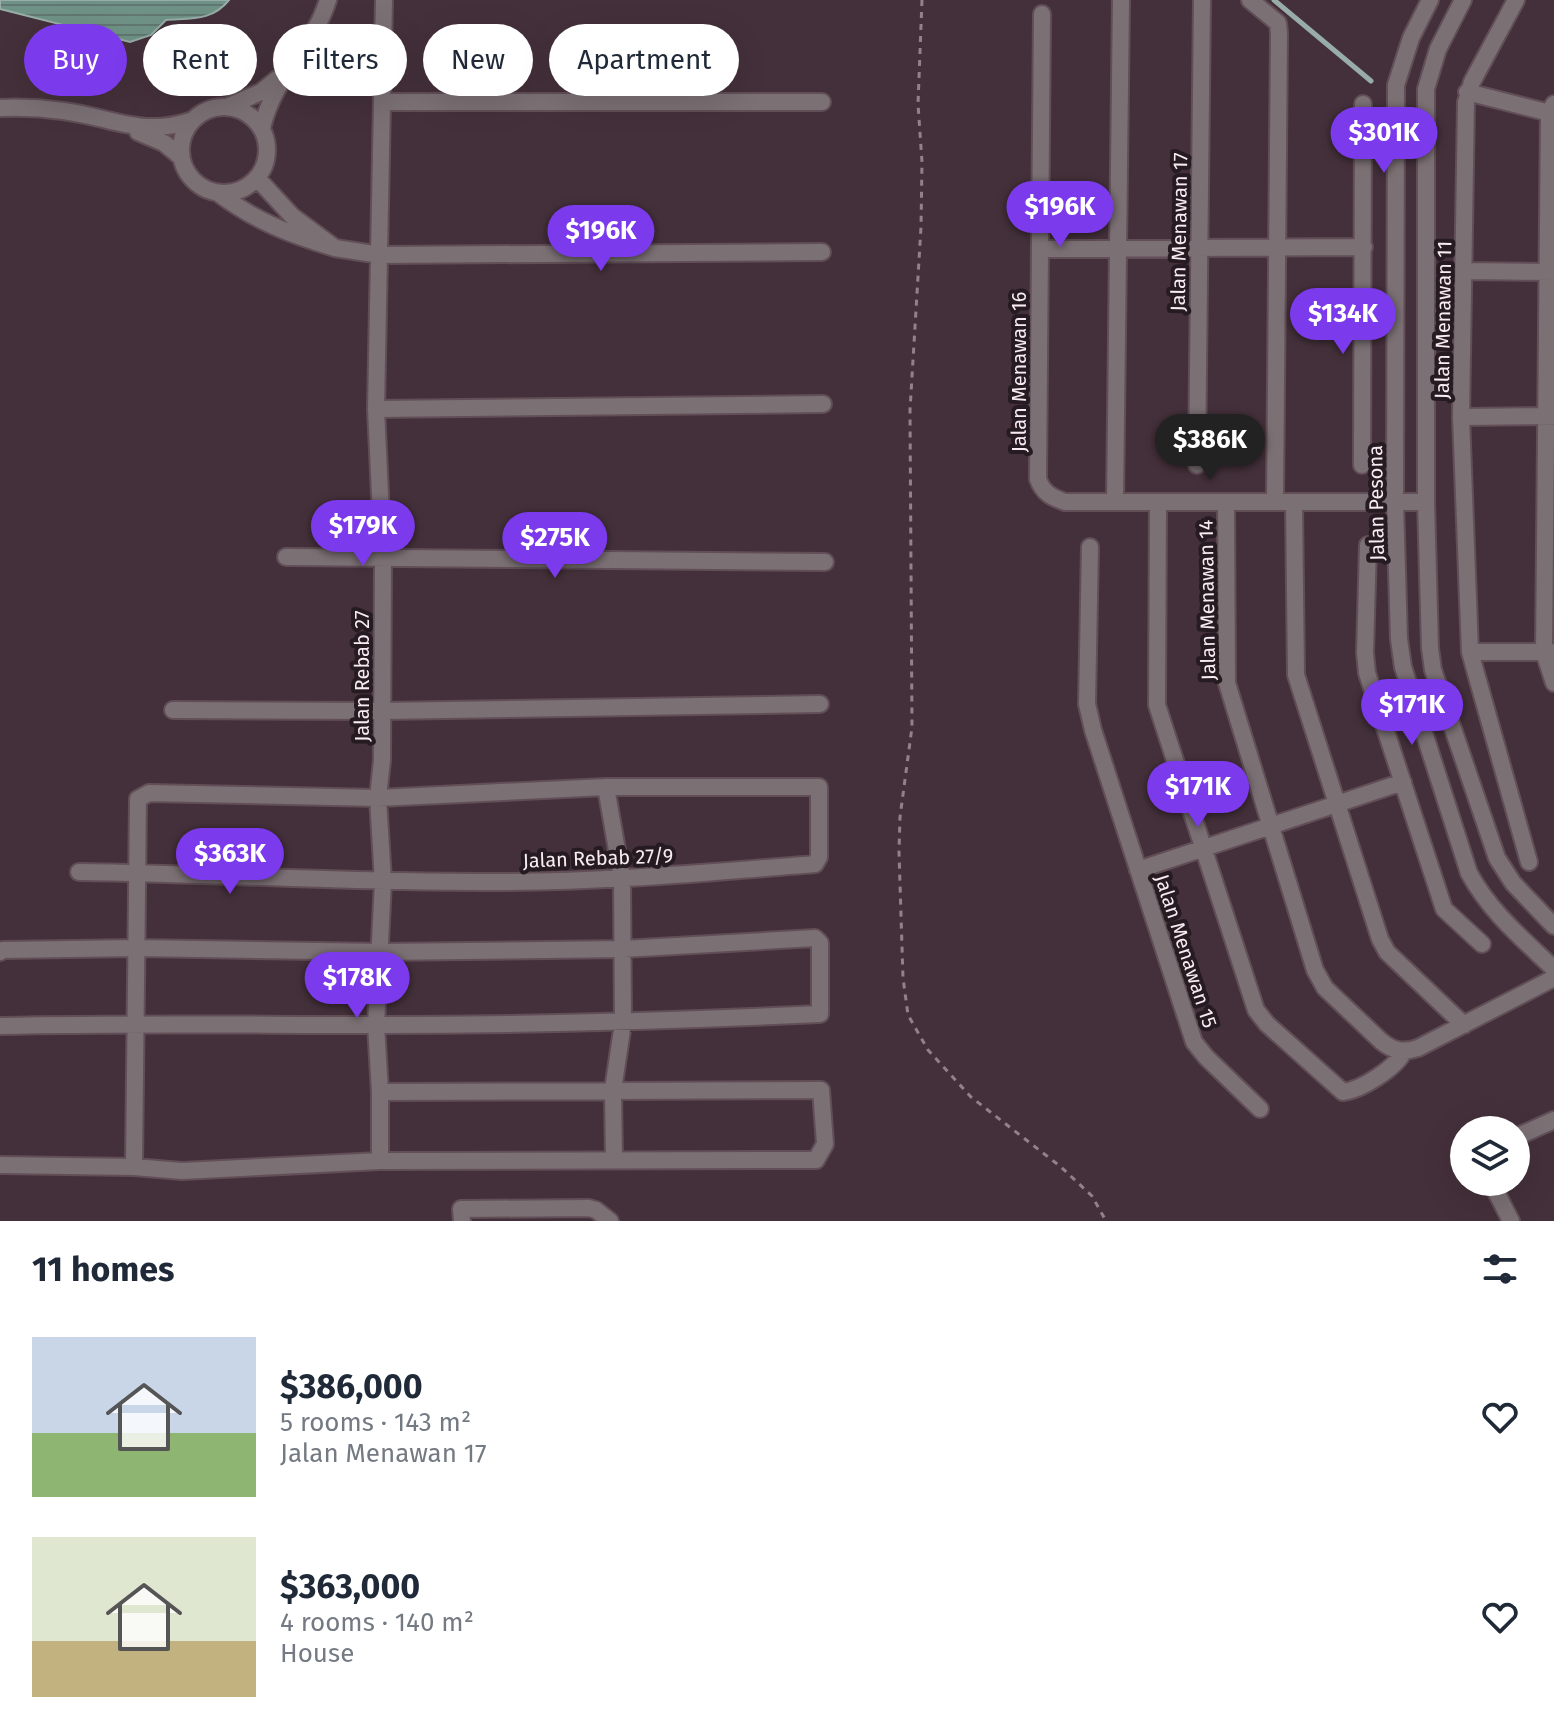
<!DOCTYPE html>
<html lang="en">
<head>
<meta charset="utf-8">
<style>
	body { margin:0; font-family:"Fira Sans",sans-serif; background:#f2f2f3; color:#1f2937; height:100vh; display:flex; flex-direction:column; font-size:30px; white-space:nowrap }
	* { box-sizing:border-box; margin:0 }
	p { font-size:26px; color:#747a83 }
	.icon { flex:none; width:44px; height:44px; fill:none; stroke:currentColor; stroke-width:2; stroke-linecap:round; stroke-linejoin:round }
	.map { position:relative; height:1221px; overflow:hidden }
	.sheet { display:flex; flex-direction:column; background:#fff; flex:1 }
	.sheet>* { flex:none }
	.hud { position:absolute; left:24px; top:24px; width:800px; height:72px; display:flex; gap:16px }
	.tools { position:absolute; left:1450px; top:1116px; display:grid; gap:16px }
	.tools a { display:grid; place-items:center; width:80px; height:80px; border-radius:50%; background:#fff; box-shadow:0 8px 32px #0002; font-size:40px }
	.price { position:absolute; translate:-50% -68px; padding:0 18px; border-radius:28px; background:#7c3aed; color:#fff; font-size:26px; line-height:52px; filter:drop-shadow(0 2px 4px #0008) }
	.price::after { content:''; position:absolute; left:50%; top:48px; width:24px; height:18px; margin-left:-12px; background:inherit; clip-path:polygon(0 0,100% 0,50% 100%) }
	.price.selected { background:#222; color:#fff }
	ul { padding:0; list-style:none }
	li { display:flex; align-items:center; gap:24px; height:200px; padding:0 32px }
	li span { display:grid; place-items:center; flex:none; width:224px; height:160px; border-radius:0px; color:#555 }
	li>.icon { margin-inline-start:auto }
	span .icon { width:96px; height:96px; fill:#fffc; stroke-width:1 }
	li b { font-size:34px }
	h2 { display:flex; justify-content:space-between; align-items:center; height:96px; padding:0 32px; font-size:34px }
	.chip { padding:0 28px; border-radius:36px; background:#fff; box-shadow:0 8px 32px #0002; font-size:28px; line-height:72px }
	.chip.selected { background:#7c3aed; color:#fff }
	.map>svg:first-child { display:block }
</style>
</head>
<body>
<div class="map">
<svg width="1554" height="1221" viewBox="0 0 1554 1221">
	<defs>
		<pattern id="water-rules" width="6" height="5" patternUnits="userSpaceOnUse" patternTransform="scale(2)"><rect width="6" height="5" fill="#6f9287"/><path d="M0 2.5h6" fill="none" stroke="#627771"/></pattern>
	</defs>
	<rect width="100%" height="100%" fill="#44303a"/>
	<path fill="url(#water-rules)" stroke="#98ada7" stroke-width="2" d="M0 0H229C212 21 192 18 166 20L151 35 130 42 0 9Z"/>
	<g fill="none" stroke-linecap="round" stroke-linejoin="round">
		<path stroke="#98ada7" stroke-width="5" d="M1274 0 1371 81"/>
		<g stroke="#614e57" stroke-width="20">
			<path id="minor" d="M1250 0 1278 23 1279 33 1275 502
				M1430 0 1411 38 1396 85 1395 502 1399 639 1403 667 1469 873C1490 912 1523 939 1554 969
				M1463 0 1438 49 1426 89V502L1430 648 1433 670 1497 858 1513 883 1554 926
				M1516 0 1472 82 1466 102 1461 417 1470 652 1529 862
				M1042 14 1038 479C1043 493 1051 497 1065 502H1426
				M1467 92 1554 114
				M382 102H822
				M1554 104 1549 113 1544 652 1554 683
				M229 106 261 92 277 79
				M181 150a43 43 0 1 1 86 0a43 43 0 1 1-86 0Z
				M0 108C21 107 42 108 63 111 112 117 142 138 193 120
				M262 128C274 75 313 49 328 0
				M138 132 164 143 181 157
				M218 193C257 222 289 234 335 248L292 216 257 178
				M335 248 380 255 822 252
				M1040 249 1364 247
				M1464 271 1554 272
				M376 409 823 404
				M1461 417 1554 416
				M1197 465 1202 0
				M1362 465 1363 104
				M1115 502 1121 0
				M1158 502 1157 705 1256 1010 1267 1024 1343 1092C1361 1090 1396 1068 1404 1051
				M1226 502 1227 683 1315 970 1325 988 1381 1041C1393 1051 1403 1053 1418 1048L1554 978
				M1294 502 1296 675 1380 939 1387 952 1464 1025
				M1368 545 1365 653 1367 673 1444 909 1482 944
				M1090 547 1087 704 1093 730 1194 1042 1206 1057 1260 1109
				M286 557 825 562
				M1470 652H1552
				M173 710 383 711 820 704
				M606 787 622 879 623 1023 613 1090 614 1160
				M1138 870 1403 782
				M79 872C213 874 347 882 481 882 592 883 704 873 815 864L819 857V787H606L378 798 149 793 138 799C136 922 136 1044 134 1167
				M0 952 3 950 138 948 381 952 623 949 815 938 820 943V1014C672 1021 525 1025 377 1025 251 1025 126 1023 0 1026
				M1516 1137 1554 1120
				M380 1161V1092L376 1025 383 881 378 798 382 760 383 558 376 409 384 0
				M0 1165 134 1167 182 1171 380 1161 816 1160 825 1144 821 1090 380 1092
				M1491 1182 1511 1221
				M462 1221 461 1209 589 1208 596 1210 610 1221"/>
		</g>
		<path stroke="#93818a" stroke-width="3" stroke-dasharray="6 6" stroke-linecap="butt" d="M922 0 918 104 922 162 921 227 910 410 912 727 900 817 899 852 903 978 908 1015 928 1050 971 1097 1061 1167 1092 1196 1106 1221"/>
		<use href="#minor" stroke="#7b7074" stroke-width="16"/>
	</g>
	<g text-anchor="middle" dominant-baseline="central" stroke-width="8" stroke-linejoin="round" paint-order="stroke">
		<g font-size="20" fill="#f9ebf2" stroke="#251b20">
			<text transform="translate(1179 232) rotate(-89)">Jalan Menawan 17</text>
			<text transform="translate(1443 320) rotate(-89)">Jalan Menawan 11</text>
			<text transform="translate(1019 372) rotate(-90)">Jalan Menawan 16</text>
			<text transform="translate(1376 503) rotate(-91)">Jalan Pesona</text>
			<text transform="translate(1207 600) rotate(-91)">Jalan Menawan 14</text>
			<text transform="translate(362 676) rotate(-90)">Jalan Rebab 27</text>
			<text transform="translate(598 858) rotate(-2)">Jalan Rebab 27/9</text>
			<text transform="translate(1186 951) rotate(72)">Jalan Menawan 15</text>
		</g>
	</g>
</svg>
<div class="tools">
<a><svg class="icon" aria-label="layers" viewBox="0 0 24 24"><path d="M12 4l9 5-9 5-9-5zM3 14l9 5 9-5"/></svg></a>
</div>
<b class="price" style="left:1384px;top:175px">$301K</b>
<b class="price" style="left:1060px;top:249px">$196K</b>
<b class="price" style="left:601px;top:273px">$196K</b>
<b class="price" style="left:1343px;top:356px">$134K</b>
<b class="price selected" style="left:1210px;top:482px">$386K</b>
<b class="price" style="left:363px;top:568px">$179K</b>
<b class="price" style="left:555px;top:580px">$275K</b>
<b class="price" style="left:1412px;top:747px">$171K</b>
<b class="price" style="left:1198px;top:829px">$171K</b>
<b class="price" style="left:230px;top:896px">$363K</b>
<b class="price" style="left:357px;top:1020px">$178K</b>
<div class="hud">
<a class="chip selected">Buy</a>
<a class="chip">Rent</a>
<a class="chip">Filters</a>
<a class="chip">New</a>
<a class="chip">Apartment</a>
</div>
</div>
<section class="sheet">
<h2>11 homes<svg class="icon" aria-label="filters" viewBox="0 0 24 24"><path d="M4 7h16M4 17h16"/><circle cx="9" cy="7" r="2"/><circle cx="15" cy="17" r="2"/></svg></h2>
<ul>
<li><span style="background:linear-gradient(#c9d6e8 60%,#8fb573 0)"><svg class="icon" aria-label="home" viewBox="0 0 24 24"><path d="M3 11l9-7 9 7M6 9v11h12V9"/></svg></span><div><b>$386,000</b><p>5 rooms · 143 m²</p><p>Jalan Menawan 17</p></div><svg class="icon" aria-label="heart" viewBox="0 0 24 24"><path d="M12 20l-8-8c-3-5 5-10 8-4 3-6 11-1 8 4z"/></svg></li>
<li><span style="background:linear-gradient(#dfe7d0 65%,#c2b280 0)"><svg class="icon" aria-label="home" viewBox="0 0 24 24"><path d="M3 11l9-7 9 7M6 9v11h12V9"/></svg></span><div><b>$363,000</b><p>4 rooms · 140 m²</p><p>House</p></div><svg class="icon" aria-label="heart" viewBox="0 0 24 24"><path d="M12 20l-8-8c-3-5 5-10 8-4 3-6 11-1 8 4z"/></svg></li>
</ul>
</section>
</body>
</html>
